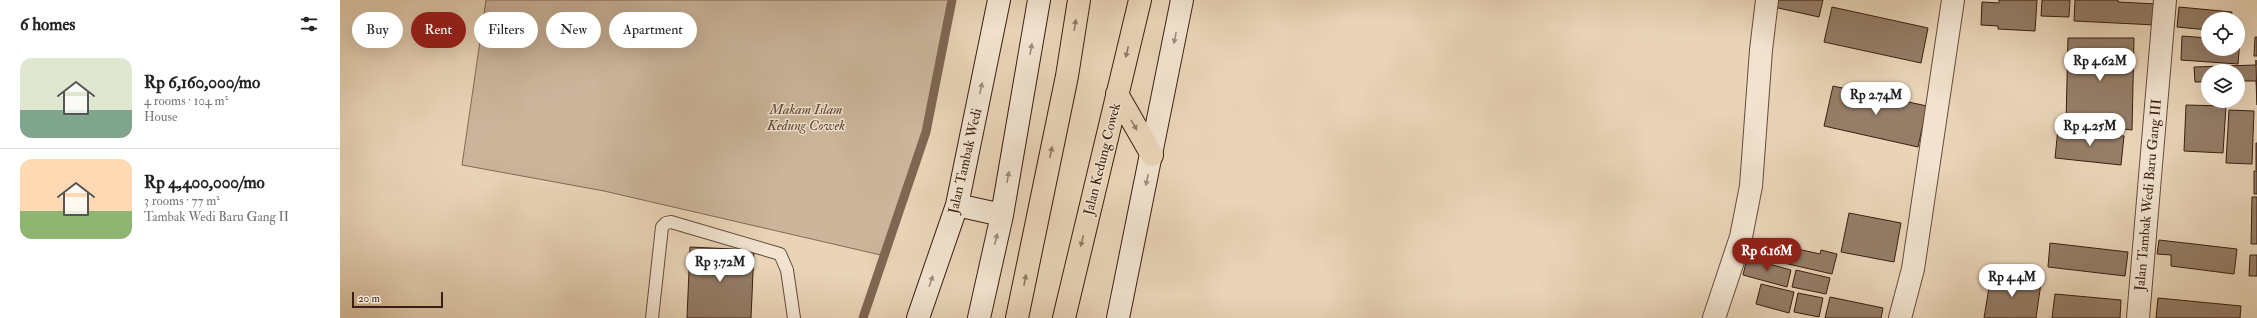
<!DOCTYPE html>
<html lang="en">
<head>
<meta charset="utf-8">
<style>
	body { margin:0; font-family:"IM FELL Double Pica",serif; background:#f2f2f2; color:#222; height:100vh; display:flex; flex-direction:column; font-size:15px; white-space:nowrap }
	* { box-sizing:border-box; margin:0 }
	p { font-size:13px; color:#767676 }
	.icon { flex:none; width:22px; height:22px; fill:none; stroke:currentColor; stroke-width:2; stroke-linecap:round; stroke-linejoin:round }
	.map { position:relative; flex:1; overflow:hidden }
	.details { display:flex; flex-direction:column; background:#fff; width:340px }
	.details>* { flex:none }
	.guide { position:absolute; left:12px; top:12px; width:380px; height:36px; display:flex; gap:8px }
	.controls { position:absolute; left:1861px; top:12px; display:grid; gap:8px }
	.controls a { display:grid; place-items:center; width:44px; height:44px; border-radius:50%; background:#fff; box-shadow:0 4px 16px #0002; font-size:20px }
	.scale { position:absolute; left:12px; bottom:10px; width:91px; box-sizing:border-box; padding-left:4px; border:2px solid #3b1e10; border-top:0; font-size:11px; line-height:14px; white-space:nowrap; color:#3b1e10; -webkit-text-stroke:3px #f1e3d0; paint-order:stroke }
	.price { position:absolute; translate:-50% -34px; padding:0 9px; border-radius:14px; background:#fff; color:#222; font-size:13px; line-height:26px; filter:drop-shadow(0 1px 2px #0008) }
	.price::after { content:''; position:absolute; left:50%; top:24px; width:12px; height:9px; margin-left:-6px; background:inherit; clip-path:polygon(0 0,100% 0,50% 100%) }
	.price.selected { background:#8f2418; color:#fff }
	ul { padding:0; list-style:none }
	li { display:flex; align-items:center; gap:12px; height:100px; padding:0 20px }
	li+li { border-top:1px solid #e0e0e0 }
	li span { display:grid; place-items:center; flex:none; width:112px; height:80px; border-radius:12px; color:#555 }
	li>.icon { margin-inline-start:auto }
	span .icon { width:48px; height:48px; fill:#fffc; stroke-width:1 }
	li b { font-size:17px }
	h2 { display:flex; justify-content:space-between; align-items:center; height:48px; padding:0 20px; font-size:17px }
	.tag { padding:0 14px; border-radius:18px; background:#fff; box-shadow:0 4px 16px #0002; font-size:14px; line-height:36px }
	.tag.selected { background:#8f2418; color:#fff }
	main { display:flex; flex:1; min-height:0 }
	.map>svg:first-child { display:block }
</style>
</head>
<body>
<main>
<section class="details">
<h2>6 homes<svg class="icon" aria-label="filters" viewBox="0 0 24 24"><path d="M4 7h16M4 17h16"/><circle cx="9" cy="7" r="2"/><circle cx="15" cy="17" r="2"/></svg></h2>
<ul>
<li><span style="background:linear-gradient(#dfe7d0 65%,#7fa58c 0)"><svg class="icon" aria-label="home" viewBox="0 0 24 24"><path d="M3 11l9-7 9 7M6 9v11h12V9"/></svg></span><div><b>Rp 6,160,000/mo</b><p>4 rooms · 104 m²</p><p>House</p></div></li>
<li><span style="background:linear-gradient(#ffd9b3 65%,#8fb573 0)"><svg class="icon" aria-label="home" viewBox="0 0 24 24"><path d="M3 11l9-7 9 7M6 9v11h12V9"/></svg></span><div><b>Rp 4,400,000/mo</b><p>3 rooms · 77 m²</p><p>Tambak Wedi Baru Gang II</p></div></li>
</ul>
</section>
<div class="map">
<svg width="1917" height="318" viewBox="0 0 1917 318">
	<rect width="100%" height="100%" fill="#e9d4b7"/>
	<filter id="stains"><feTurbulence type="fractalNoise" baseFrequency=".005" numOctaves="4"/><feColorMatrix values="0 0 0 0 .2 0 0 0 0 .09 0 0 0 0 .02 0 0 0 .5 -.17"/></filter>
	<radialGradient id="worn" r=".72"><stop offset=".6" stop-color="#630" stop-opacity="0"/><stop offset="1" stop-color="#630" stop-opacity=".3"/></radialGradient>
	<path fill="#cbb59b" stroke="#836a56" d="M146 0H612L586 132 545 256 264 191 122 165Z"/>
	<g fill="none" stroke-linecap="round" stroke-linejoin="round">
		<path stroke="#806652" stroke-width="9" d="M523 318 586 132 612 0"/>
	</g>
	<path fill="#957d67" stroke="#3b1e10" d="M1430 0H1483L1479 17 1429 6Z
		M1659 0H1697L1695 31 1658 29V26L1641 25 1642 2 1659 3Z
		M1702 0H1730L1729 17 1701 16Z
		M1735 0H1778V2L1817 4 1816 25 1734 21Z
		M1492 7 1588 28 1581 63 1484 42Z
		M1839 7 1892 12 1891 19H1868V30L1837 27Z
		M1842 36 1868 38V49H1898V39H1900L1898 64 1841 60Z
		M1915 37H1917V56H1914Z
		M1728 38H1794L1792 130 1726 122Z
		M1916 60 1917 105 1916 81H1898V71H1868V82H1855L1854 67 1916 65Z
		M1493 86 1587 106 1578 147 1484 126Z
		M1846 105 1886 106 1883 153 1844 151Z
		M1889 110 1914 111 1912 164 1886 163Z
		M1718 129 1784 136 1781 165 1715 158Z
		M1916 143H1917V170H1916Z
		M1914 171H1917V194H1914Z
		M1912 197H1917V244H1911Z
		M1509 213 1561 223 1554 262 1501 252Z
		M1819 240 1897 249 1894 274 1831 266V255L1817 254Z
		M1426 242 1480 254 1481 250 1497 254 1492 274 1422 258Z
		M1710 243 1788 252 1785 276 1708 267Z
		M350 247 414 250 411 318H347Z
		M1910 255H1917V276H1909Z
		M1407 258 1451 270 1447 287 1403 275Z
		M1456 270 1490 278 1486 294 1452 287Z
		M1651 275 1701 283 1696 318H1644Z
		M1421 284 1454 292 1449 313 1416 304Z
		M1458 293 1483 298 1479 317 1454 312Z
		M1715 294 1781 300 1780 318H1712Z
		M1490 297 1543 308 1541 318H1485Z
		M1818 298 1901 306 1900 318H1816Z"/>
	<g fill="none" stroke-linecap="round" stroke-linejoin="round">
		<g stroke="#664c3a" stroke-width="14">
			<path id="lane" d="M312 318 322 227 326 223 331 222 440 254 447 270 454 318"/>
		</g>
		<g stroke="#664c3a" stroke-width="24">
			<path id="street" d="M1374 318 1401 237 1411 186 1421 50 1427 0
				M1560 318 1573 269 1613 0
				M1798 318 1825 0"/>
		</g>
		<g stroke="#3b1e10" stroke-width="24">
			<path id="secondary" d="M617 205 662 215
				M578 318 617 205 659 0
				M639 318 662 215 699 0
				M778 318 842 0"/>
		</g>
		<g stroke="#3b1e10" stroke-width="24">
			<path id="highway" d="M777 94 812 155
				M677 318 727 76 739 0
				M724 318 800 0"/>
		</g>
		<use href="#lane" stroke="#f1e3d0" stroke-width="12"/>
		<use href="#street" stroke="#f1e3d0" stroke-width="22"/>
		<use href="#secondary" stroke="#f1e3d0" stroke-width="22"/>
		<use href="#highway" stroke="#e9d4b7" stroke-width="22"/>
	</g>
	<defs><path id="oneway-solid" d="M-6-.8H1V-3.2L6.5 0L1 3.2V.8H-6Z"/></defs>
	<g fill="#927964">
		<use href="#oneway-solid" transform="translate(735 25) rotate(-81)"/>
		<use href="#oneway-solid" transform="translate(787 52) rotate(103)"/>
		<use href="#oneway-solid" transform="translate(794 125) rotate(60)"/>
		<use href="#oneway-solid" transform="translate(711 152) rotate(-78)"/>
		<use href="#oneway-solid" transform="translate(742 241) rotate(104)"/>
		<use href="#oneway-solid" transform="translate(685 280) rotate(-79)"/>
	</g>
	<g fill="#9f8a7a">
		<use href="#oneway-solid" transform="translate(835 38) rotate(101)"/>
		<use href="#oneway-solid" transform="translate(691 49) rotate(-80)"/>
		<use href="#oneway-solid" transform="translate(641 88) rotate(-78)"/>
		<use href="#oneway-solid" transform="translate(668 177) rotate(-80)"/>
		<use href="#oneway-solid" transform="translate(807 180) rotate(102)"/>
		<use href="#oneway-solid" transform="translate(656 239) rotate(-77)"/>
		<use href="#oneway-solid" transform="translate(591 281) rotate(-71)"/>
	</g>
	<g text-anchor="middle" dominant-baseline="central" stroke-width="3" stroke-linejoin="round" paint-order="stroke">
		<g font-size="14" font-style="italic" fill="#5f4433" stroke="#f1e3d0">
			<text x="466" y="109">Makam Islam<tspan x="466" dy="16">Kedung Cowek</tspan></text>
		</g>
		<g font-size="14" fill="#3b1e10" stroke="#f1e3d0">
			<text transform="translate(762 159) rotate(-76)">Jalan Kedung Cowek</text>
			<text transform="translate(625 161) rotate(-77)">Jalan Tambak Wedi</text>
			<text transform="translate(1808 195) rotate(-85)">Jalan Tambak Wedi Baru Gang III</text>
		</g>
	</g>
	<rect width="100%" height="100%" filter="url(#stains)"/>
	<rect width="100%" height="100%" fill="url(#worn)"/>
</svg>
<div class="controls">
<a><svg class="icon" aria-label="locate" viewBox="0 0 24 24"><circle cx="12" cy="12" r="6"/><path d="M12 2v4M12 18v4M2 12h4M18 12h4"/></svg></a>
<a><svg class="icon" aria-label="layers" viewBox="0 0 24 24"><path d="M12 4l9 5-9 5-9-5zM3 14l9 5 9-5"/></svg></a>
</div>
<div class="scale">20 m</div>
<b class="price" style="left:1760px;top:82px">Rp 4.62M</b>
<b class="price" style="left:1536px;top:116px">Rp 2.74M</b>
<b class="price" style="left:1750px;top:147px">Rp 4.25M</b>
<b class="price selected" style="left:1427px;top:272px">Rp 6.16M</b>
<b class="price" style="left:380px;top:283px">Rp 3.72M</b>
<b class="price" style="left:1672px;top:298px">Rp 4.4M</b>
<div class="guide">
<a class="tag">Buy</a>
<a class="tag selected">Rent</a>
<a class="tag">Filters</a>
<a class="tag">New</a>
<a class="tag">Apartment</a>
</div>
</div>
</main>
</body>
</html>
